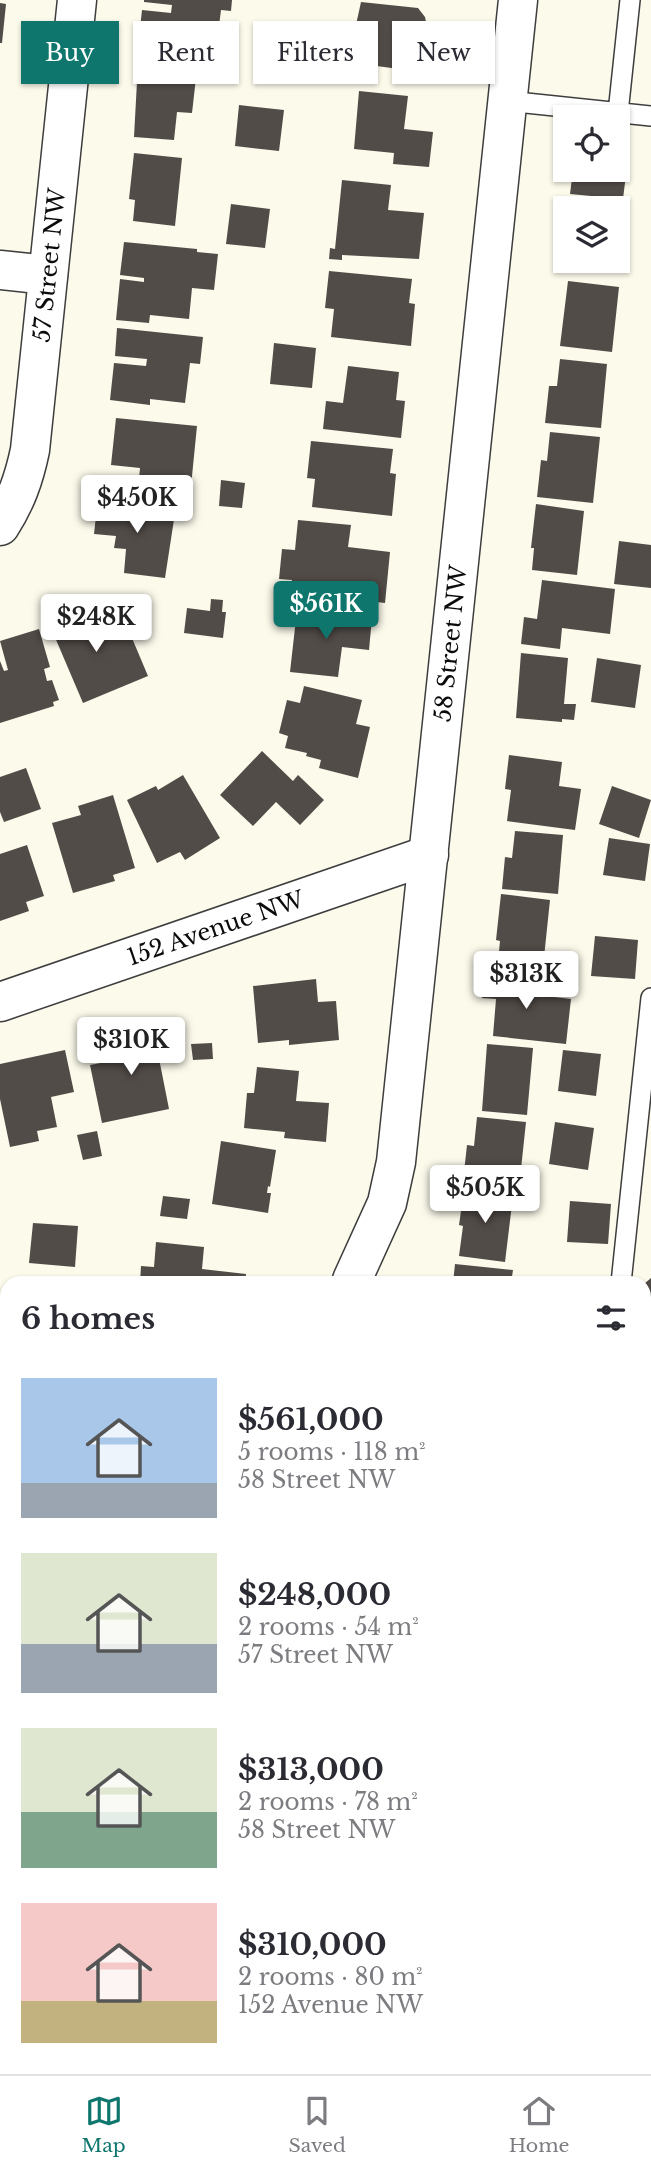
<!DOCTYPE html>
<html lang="en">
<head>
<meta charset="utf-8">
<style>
	body { margin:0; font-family:"Libre Baskerville",serif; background:#f2f2f3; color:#2b2b33; height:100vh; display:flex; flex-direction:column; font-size:26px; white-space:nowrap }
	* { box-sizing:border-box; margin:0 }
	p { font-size:23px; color:#7c7c81 }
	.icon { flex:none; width:38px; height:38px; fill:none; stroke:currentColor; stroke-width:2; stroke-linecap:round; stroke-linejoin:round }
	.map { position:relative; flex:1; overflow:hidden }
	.drawer { position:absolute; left:0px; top:1276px; width:651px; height:800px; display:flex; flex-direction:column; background:#fff; border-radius:21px 21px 0 0; box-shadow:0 2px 5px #0004 }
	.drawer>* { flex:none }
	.top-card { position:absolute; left:21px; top:21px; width:609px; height:63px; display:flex; gap:14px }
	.fabs { position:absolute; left:553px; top:105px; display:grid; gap:14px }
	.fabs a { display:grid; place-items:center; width:77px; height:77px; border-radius:0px; background:#fff; box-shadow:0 2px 5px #0004; font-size:35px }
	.price { position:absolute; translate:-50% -60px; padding:0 16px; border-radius:7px; background:#fff; color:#222; font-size:23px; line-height:46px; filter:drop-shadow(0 2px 4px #0008) }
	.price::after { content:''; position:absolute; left:50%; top:42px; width:21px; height:16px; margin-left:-10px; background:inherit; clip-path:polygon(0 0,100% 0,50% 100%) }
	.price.active { background:#0f766e; color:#fff }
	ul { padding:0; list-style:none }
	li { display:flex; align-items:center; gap:21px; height:175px; padding:0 21px }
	li span { display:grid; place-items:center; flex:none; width:196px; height:140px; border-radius:0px; color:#555 }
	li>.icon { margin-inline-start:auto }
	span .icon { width:84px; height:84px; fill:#fffc; stroke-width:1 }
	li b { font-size:30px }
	h2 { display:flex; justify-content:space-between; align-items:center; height:84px; padding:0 21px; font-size:30px }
	.pill { padding:0 24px; border-radius:0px; background:#fff; box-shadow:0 2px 5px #0004; font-size:24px; line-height:63px }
	.pill.active { background:#0f766e; color:#fff }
	.menu { display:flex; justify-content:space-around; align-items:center; height:98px; border-top:2px solid #e1e1e2; background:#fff; font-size:19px; color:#7c7c81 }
	.menu a { display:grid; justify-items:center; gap:4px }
	.menu .active { color:#0f766e }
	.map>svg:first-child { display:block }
</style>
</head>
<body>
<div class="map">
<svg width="651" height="2074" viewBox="0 0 651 2074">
	<rect width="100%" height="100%" fill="#fcfaeb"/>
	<path fill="#cde2b9" d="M0 1943 7 1948V2068H169L176 2074H0Z"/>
	<path fill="#524c48" d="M144 0H232L231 11 221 10 216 50 178 46 177 51 138 47 142 10 171 13 172 5 144 2Z
		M361 2 418 8 425 17 426 22 422 29 415 33V37L444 41 440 79 398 74 399 69 354 63 357 38 354 34Z
		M0 3 6 4 2 43H0Z
		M138 63 197 69 192 113 177 112 174 140 134 137Z
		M359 91 408 96 404 129 433 132 429 167 393 164 394 153 354 149Z
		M239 105 284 110 279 151 235 146Z
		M618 133 626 134 623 166H627L623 199 570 194 573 170H618Z
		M134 153 182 158 175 226 133 221 135 200 129 199Z
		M342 180 391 185 388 210 424 213 419 259 342 255V260L329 259 330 248 335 249Z
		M231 204 270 209 265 248 226 244Z
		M569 204 593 206V208H568Z
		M124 242 197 249V252L218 254 214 290 192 288 189 319 150 315 149 323 116 320 120 279 144 282V278L120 275Z
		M564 261H611L610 273 563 268Z
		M329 271 412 279 409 303 415 304 411 346 331 337 334 309 325 308Z
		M568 281 619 287 612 352 560 346Z
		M117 328 203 337 200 364 190 363 185 403 150 399V405L110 400 114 363 146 366 147 359 115 356Z
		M274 343 316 348 312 388 270 384Z
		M560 359 607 364 601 428 545 423 549 386H557Z
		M348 366 399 372 396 400 405 401 401 438 323 429 326 401 343 403Z
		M116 418 197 426 190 496 138 490 140 468 111 465Z
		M550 432 600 437 593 503 537 497 541 460 547 461Z
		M311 441 393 449 390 473 396 474 392 516 312 507 315 479 307 478Z
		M221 480 245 483 242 508 219 506Z
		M98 498 137 502V509L175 513 165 578 124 573 126 549 114 548 116 536 94 534Z
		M536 504 584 511 577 575 532 570 534 548H531Z
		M298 520 351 525 348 547 390 552 385 603 345 598 346 594 291 588 292 580 279 579 282 549 295 550Z
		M619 541 651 545V588L614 584Z
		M542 580 615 589 610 634 562 628 560 649 521 644 524 617 537 619Z
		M211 599 223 600 222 612H226L223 638 184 633 187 608 210 611Z
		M92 603 107 640 129 631 148 676 83 703 48 621Z
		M297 610 372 618 369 650 342 647 338 677 290 672Z
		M39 629 50 667 44 669 47 681 52 680 59 700 53 702 54 706 0 723V661L4 671 8 670 0 641Z
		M521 653 568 658 564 704H576L574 720 562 719V722L516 718Z
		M597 658 641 665 635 708 591 702Z
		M304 686 362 700 356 724 370 727 358 778 319 768 321 760 306 756 307 753 285 748 288 736 279 733 287 700 300 703Z
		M262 751 293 781 298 775 324 800 300 825 276 802 253 826 220 795Z
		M509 755 562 762 559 786 581 789 575 830 507 821 511 790 505 789Z
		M26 768 41 809 4 822 0 812V777Z
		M183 775 220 838 185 860 180 852 157 863 127 800 156 786 158 790Z
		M612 786 651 800 639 838 599 824Z
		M113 795 135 868 113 875 115 881 73 893 52 823 81 815 78 806Z
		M515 831 563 835 558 894 502 889 505 857 512 858Z
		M609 838 650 844 645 881 603 875Z
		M27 845 44 896 26 902 29 911 0 921V854Z
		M501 894 550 900 543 967 498 962 500 941 496 940Z
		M595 936 638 940 635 979 591 976Z
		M485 971 523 975 521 993 571 999 566 1044 493 1036 496 999 482 998Z
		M316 979 318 1002 336 1001 339 1040 289 1045V1040L258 1043 253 986Z
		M152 1023 169 1109 102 1123 90 1065 121 1059 115 1030Z
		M212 1043 213 1059 193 1060 191 1044Z
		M487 1044 533 1048 527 1115 482 1111Z
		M65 1050 74 1092 51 1097 57 1127 37 1131 39 1141 10 1147 0 1099V1064Z
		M563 1050 601 1054 596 1096 558 1091Z
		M257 1067 299 1071 296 1101 329 1103 326 1142 284 1138 285 1132 244 1128 247 1093H254Z
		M477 1117 526 1122 519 1188 463 1181 467 1145 474 1146Z
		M555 1122 594 1128 588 1170 549 1164Z
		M97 1131 102 1156 83 1160 77 1135Z
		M221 1141 276 1150 270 1187 268 1186 267 1193H271L268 1213 212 1204Z
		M464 1190 513 1196 505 1262 459 1256 463 1226 459 1225Z
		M163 1196 190 1199 187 1219 160 1216Z
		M570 1201 611 1204 608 1244 567 1242Z
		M33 1223 78 1226 75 1267 29 1263Z
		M156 1242 204 1247 202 1269 246 1274 245 1283H140L141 1266 154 1267Z
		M455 1264 513 1270 511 1283H453Z
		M569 1276 606 1280V1283H568Z
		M651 1278V1310L644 1302V1284Z
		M1 1318H7V1341L0 1340Z
		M2 1372H7V1482L0 1481V1383Z
		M644 1418 648 1419 647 1425H651V1500L644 1499Z
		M0 1606 7 1607V1664L0 1663Z
		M0 1674 7 1675V1742L0 1741Z
		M644 1677H651V1769L644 1768Z
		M6 1765 7 1840 0 1845V1769Z
		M392 2068H404L409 2074H386Z"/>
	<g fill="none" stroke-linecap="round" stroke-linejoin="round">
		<g stroke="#3e3e3e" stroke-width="22">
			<path id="service" d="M507 101 651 116
				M618 113 630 0
				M621 1283 651 998
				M644 1369 651 1370"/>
		</g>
		<g stroke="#3e3e3e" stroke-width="41">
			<g id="minor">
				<path d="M0 270 48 275"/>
				<path id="s1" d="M0 526C16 501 24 479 30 450L77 0"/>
				<path id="s2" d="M0 1002 429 855"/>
				<path id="s3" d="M352 1280 387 1203 396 1162 518 0"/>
				<path d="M0 1550 7 1551"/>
				<path d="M644 1594H651"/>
				<path d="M644 2004 651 2005"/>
			</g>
		</g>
		<use href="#service" stroke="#fff" stroke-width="19"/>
		<use href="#minor" stroke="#fff" stroke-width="38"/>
	</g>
	<g text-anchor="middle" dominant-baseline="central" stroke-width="7" stroke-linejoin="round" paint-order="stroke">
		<g font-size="23" fill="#0b0b0b" stroke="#fff">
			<text stroke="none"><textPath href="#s1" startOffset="268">57 Street NW</textPath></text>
			<text stroke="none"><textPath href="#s3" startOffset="648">58 Street NW</textPath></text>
			<text stroke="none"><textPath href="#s2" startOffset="228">152 Avenue NW</textPath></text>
		</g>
	</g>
</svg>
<div class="fabs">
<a><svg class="icon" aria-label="locate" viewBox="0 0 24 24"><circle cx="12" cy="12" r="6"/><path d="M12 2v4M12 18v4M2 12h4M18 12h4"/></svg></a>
<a><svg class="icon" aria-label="layers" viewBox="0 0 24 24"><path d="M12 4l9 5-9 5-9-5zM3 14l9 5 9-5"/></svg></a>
</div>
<b class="price" style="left:137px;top:535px">$450K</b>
<b class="price active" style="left:326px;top:641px">$561K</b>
<b class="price" style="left:96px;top:654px">$248K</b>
<b class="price" style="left:526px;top:1011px">$313K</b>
<b class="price" style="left:131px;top:1077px">$310K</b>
<b class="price" style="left:485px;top:1225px">$505K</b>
<div class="top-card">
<a class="pill active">Buy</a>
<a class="pill">Rent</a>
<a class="pill">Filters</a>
<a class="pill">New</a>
</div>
<section class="drawer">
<h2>6 homes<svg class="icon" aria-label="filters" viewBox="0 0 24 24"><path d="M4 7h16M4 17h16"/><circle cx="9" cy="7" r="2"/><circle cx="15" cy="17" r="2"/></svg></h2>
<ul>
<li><span style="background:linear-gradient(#a9c7e8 75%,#9aa5b1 0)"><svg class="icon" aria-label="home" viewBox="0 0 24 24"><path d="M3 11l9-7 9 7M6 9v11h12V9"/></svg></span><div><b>$561,000</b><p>5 rooms · 118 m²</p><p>58 Street NW</p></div></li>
<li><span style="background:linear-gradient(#dfe7d0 65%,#9aa5b1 0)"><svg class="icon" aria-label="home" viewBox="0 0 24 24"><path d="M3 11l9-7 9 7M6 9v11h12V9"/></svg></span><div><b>$248,000</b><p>2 rooms · 54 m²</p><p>57 Street NW</p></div></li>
<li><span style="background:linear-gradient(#dfe7d0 60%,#7fa58c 0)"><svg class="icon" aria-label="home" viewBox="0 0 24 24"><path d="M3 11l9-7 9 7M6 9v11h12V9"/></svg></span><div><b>$313,000</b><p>2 rooms · 78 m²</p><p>58 Street NW</p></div></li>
<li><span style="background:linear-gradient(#f6c9c9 70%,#c2b280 0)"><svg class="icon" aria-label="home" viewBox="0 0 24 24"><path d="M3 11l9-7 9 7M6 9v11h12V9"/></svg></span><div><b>$310,000</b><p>2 rooms · 80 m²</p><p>152 Avenue NW</p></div></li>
</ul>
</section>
</div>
<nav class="menu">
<a class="active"><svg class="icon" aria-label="map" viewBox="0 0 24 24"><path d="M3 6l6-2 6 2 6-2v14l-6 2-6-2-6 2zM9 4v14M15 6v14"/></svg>Map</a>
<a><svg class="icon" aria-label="saved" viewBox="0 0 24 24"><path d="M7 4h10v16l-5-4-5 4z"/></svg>Saved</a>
<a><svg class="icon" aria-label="home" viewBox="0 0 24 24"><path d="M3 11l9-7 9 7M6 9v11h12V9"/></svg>Home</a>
</nav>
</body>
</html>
